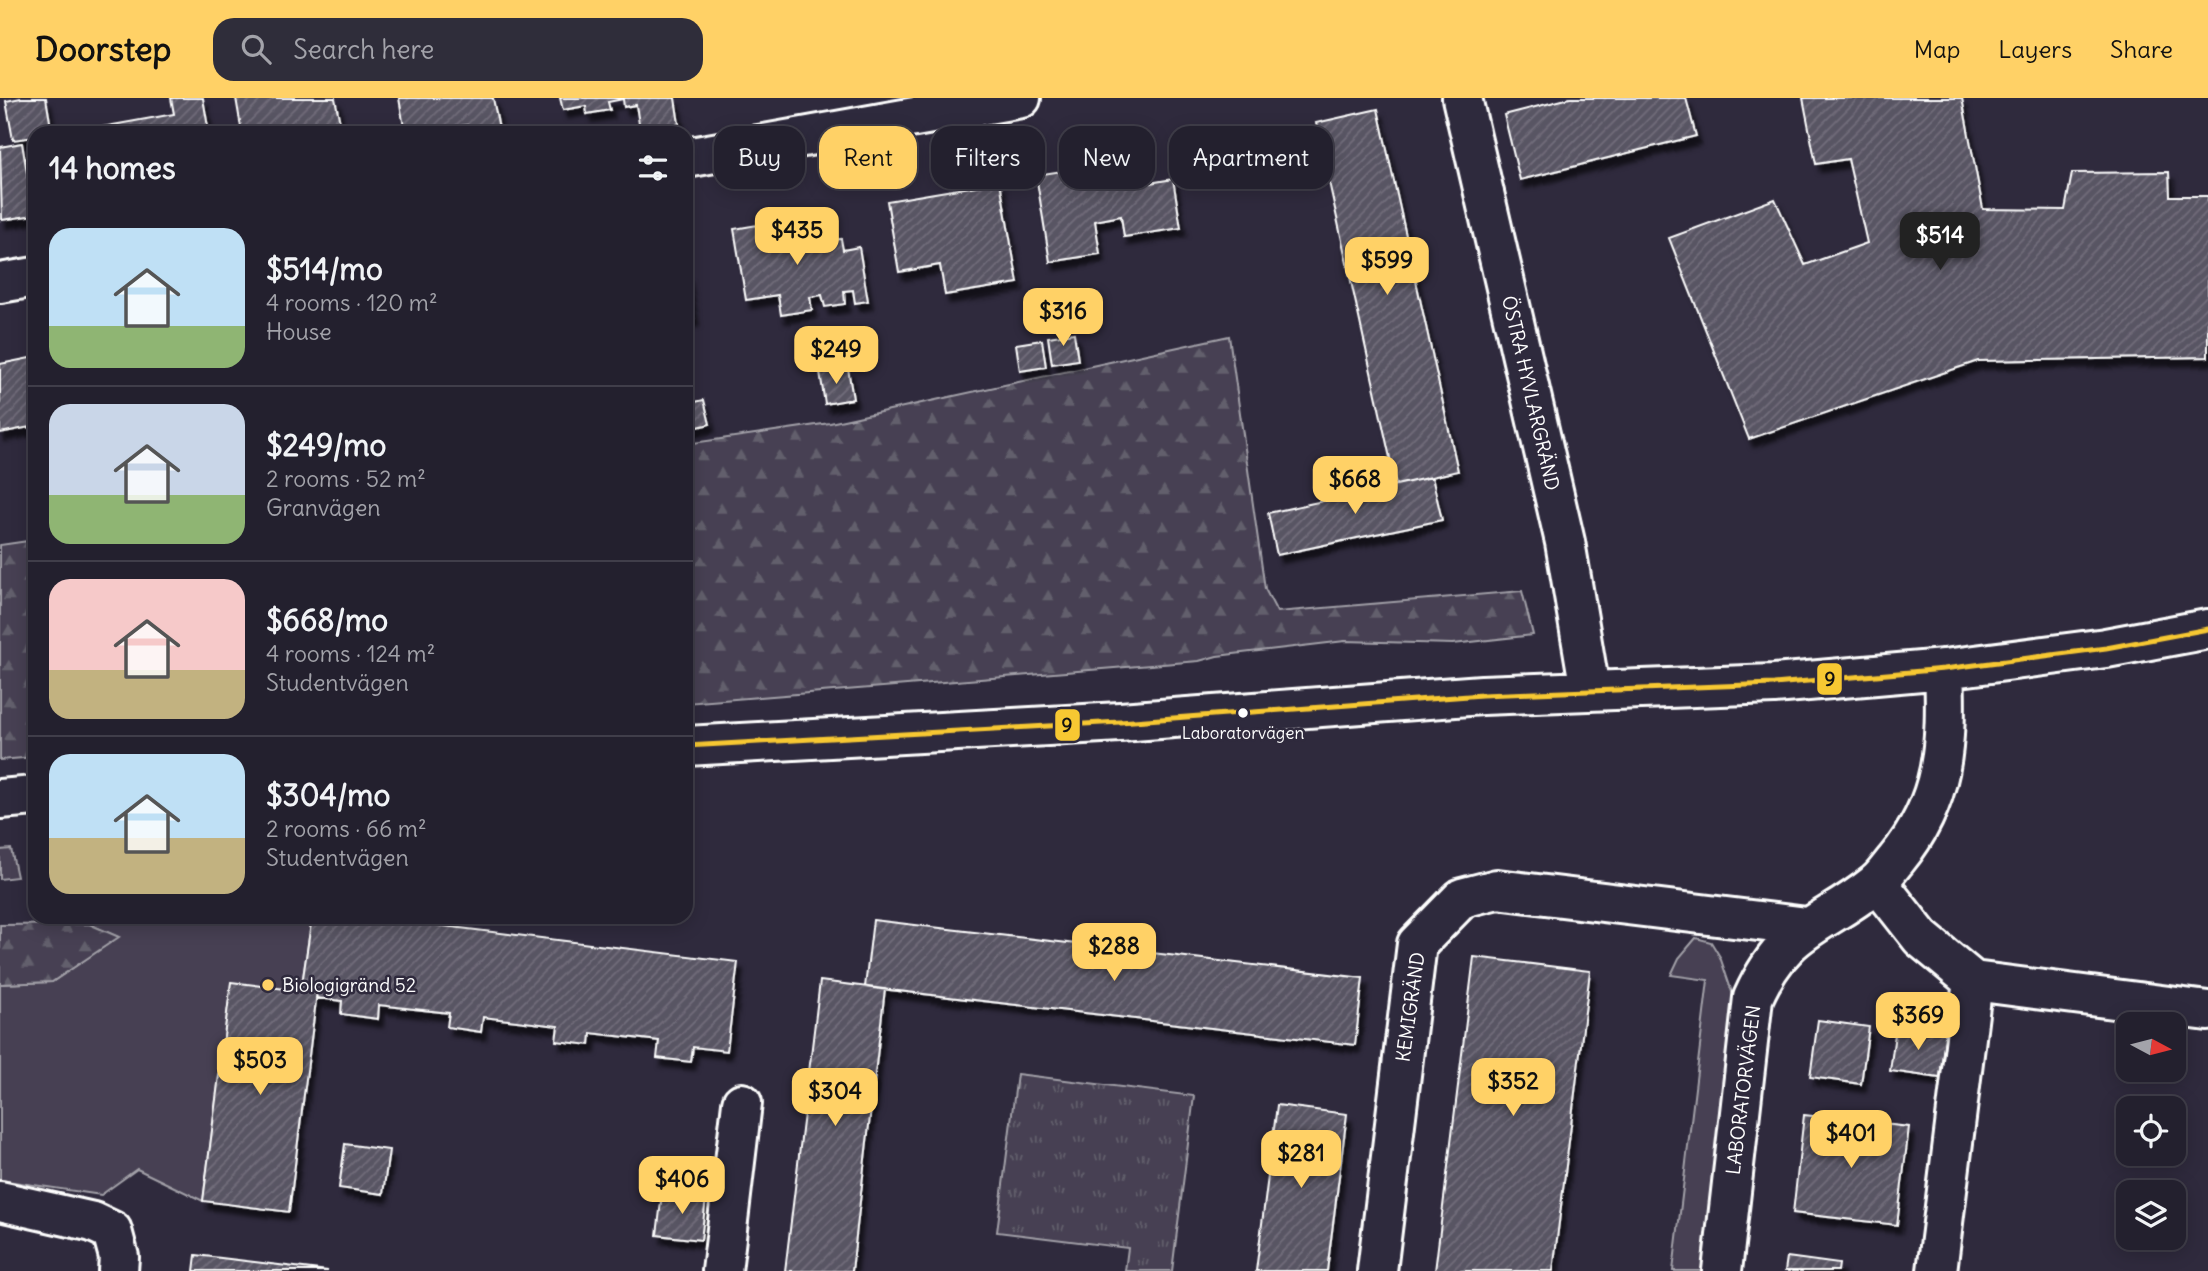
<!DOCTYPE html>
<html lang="en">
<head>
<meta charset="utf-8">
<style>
	body { margin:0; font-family:Delius,sans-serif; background:#2f2d3a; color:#f1f3f6; height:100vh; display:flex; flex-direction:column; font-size:26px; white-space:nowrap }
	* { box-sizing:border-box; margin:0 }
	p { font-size:23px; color:#a3a3aa }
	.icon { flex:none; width:38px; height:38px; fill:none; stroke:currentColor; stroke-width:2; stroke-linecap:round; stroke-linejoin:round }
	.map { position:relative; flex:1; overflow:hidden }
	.details { position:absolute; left:28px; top:28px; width:665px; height:798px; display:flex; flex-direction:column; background:#23202e; border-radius:21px; box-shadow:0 4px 18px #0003,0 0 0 2px #403e4a }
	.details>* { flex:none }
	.top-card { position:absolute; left:714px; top:28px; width:665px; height:63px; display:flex; gap:14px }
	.needle { width:46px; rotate:97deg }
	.tools { position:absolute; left:2116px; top:914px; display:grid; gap:14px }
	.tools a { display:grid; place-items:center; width:70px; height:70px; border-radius:14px; background:#23202e; box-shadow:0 4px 18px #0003,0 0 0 2px #403e4a; font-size:35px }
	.price { position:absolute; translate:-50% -60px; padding:0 16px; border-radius:14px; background:#ffd166; color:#111; font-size:23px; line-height:46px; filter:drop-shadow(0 2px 4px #0008) }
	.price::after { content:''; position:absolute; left:50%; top:42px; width:21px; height:16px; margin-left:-10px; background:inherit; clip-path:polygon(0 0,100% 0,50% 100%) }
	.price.on { background:#222; color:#fff }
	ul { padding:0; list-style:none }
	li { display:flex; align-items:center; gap:21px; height:175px; padding:0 21px }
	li+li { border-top:2px solid #403e4a }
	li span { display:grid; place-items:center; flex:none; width:196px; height:140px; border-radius:21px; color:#555 }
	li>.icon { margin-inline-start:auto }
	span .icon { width:84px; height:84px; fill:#fffc; stroke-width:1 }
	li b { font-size:30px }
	h2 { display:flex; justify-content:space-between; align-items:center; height:84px; padding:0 21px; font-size:30px }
	.tag { padding:0 24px; border-radius:21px; background:#23202e; box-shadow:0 4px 18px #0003,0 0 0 2px #403e4a; font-size:24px; line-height:63px }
	.tag.on { background:#ffd166; color:#111 }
	header { display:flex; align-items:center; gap:42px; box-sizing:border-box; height:98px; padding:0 35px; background:#ffd166; color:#111 }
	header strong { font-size:33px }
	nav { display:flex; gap:38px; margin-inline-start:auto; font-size:24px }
	.search { width:490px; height:63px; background:#2f2d3a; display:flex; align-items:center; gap:18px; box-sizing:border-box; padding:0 24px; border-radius:21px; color:#a3a3aa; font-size:26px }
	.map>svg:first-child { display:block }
</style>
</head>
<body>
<header>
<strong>Doorstep</strong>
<div class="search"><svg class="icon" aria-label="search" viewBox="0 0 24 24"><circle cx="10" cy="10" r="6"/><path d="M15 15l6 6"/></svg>Search here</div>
<nav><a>Map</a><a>Layers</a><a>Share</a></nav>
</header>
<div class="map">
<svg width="2208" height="1173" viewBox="0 0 2208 1173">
	<defs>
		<pattern id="forest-firs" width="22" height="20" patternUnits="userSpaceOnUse" patternTransform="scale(1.75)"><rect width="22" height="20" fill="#464152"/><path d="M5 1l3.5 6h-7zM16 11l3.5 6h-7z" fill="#625e6c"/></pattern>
		<pattern id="park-tufts" width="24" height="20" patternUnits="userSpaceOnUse" patternTransform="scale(1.75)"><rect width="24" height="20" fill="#464152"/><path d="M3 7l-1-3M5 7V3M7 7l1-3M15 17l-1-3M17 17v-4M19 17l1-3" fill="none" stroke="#625e6c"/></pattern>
		<pattern id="building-hatch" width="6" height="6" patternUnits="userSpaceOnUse" patternTransform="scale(1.75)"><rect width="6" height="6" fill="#595564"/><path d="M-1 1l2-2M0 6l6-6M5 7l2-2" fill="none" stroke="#726e7b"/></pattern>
		<filter id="shadow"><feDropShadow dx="4.5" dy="8" stdDeviation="2" flood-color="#0009"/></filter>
	</defs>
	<rect width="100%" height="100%" fill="#2f2a3d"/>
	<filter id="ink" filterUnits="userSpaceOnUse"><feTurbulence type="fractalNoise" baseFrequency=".0143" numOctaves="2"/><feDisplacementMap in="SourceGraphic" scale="14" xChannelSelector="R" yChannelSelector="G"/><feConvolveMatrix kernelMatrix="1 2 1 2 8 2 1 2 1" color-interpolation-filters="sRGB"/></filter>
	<g filter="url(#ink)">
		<path fill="#464152" stroke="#a2a0a8" stroke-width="2" d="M11 751 17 779 0 781V752Z
			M196 819H312L301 893 231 885 203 1103 137 1071 101 1097 0 1082V886L52 884 118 839 89 826Z
			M1696 840 1711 844 1720 859 1735 903 1704 1173H1673L1708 882 1671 877 1679 860Z"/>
		<path fill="url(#forest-firs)" stroke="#a2a0a8" stroke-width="2" d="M1229 238 1265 491 1277 514 1522 493 1533 537 1453 546 1345 543 1217 558 1199 563 686 605V346L830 325Z
			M35 442V659L0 662V447Z
			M89 826 119 839 52 884 0 886V827Z"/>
		<path fill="url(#park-tufts)" stroke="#a2a0a8" stroke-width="2" d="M1017 976 1194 998 1172 1173H1125L1128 1150 997 1134Z"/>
		<path fill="url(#building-hatch)" stroke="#fff" stroke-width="2" filter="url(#shadow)" d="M21 0H46L52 35H35V39L13 42 6 3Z
			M171 0H203L209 35H86L85 32 174 16Z
			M236 0H335L342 35H242Z
			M399 0H493L499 31 468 35 467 27 405 35Z
			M560 0H675L679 26 640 32 636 7 624 9 623 1 608 4 610 12 587 16 586 8 563 12Z
			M1570 0H1686L1696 38 1520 82 1504 17Z
			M1803 0H1962L1983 111 2065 112 2072 75 2169 74 2170 98H2208V259L1978 263 1749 341 1669 140 1775 101 1805 167 1867 145 1848 61 1816 66Z
			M1378 11 1458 373 1396 387 1316 25Z
			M22 45 34 117 2 122 0 49Z
			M1112 53 1114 63 1134 60 1138 87 1173 81 1181 130 1124 139 1121 118 1095 123 1100 156 1050 164 1036 77 1089 69 1087 57Z
			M1000 84 1018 185 945 197 940 167 899 174 887 103Z
			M798 120 803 147 841 141 843 152 859 149 868 203 855 205 853 192 844 193 845 206 825 209 822 197 810 199 812 212 781 217 778 197 746 202 734 131Z
			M686 175 694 220 686 222Z
			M1074 235 1078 262 1052 266 1048 239Z
			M1042 242 1046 269 1020 273 1016 246Z
			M35 259V328L0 335V266Z
			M848 270 853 301 825 306 820 274Z
			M704 302 710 326 686 332V306Z
			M1432 379 1442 422 1277 457 1268 415Z
			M312 819H370L738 864 727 953 693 949 691 964 657 960 659 943 591 935 590 947 556 943 558 928 483 919 481 934 447 929 449 915 379 907 378 921 341 916 342 903 316 900 317 895 301 893Z
			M873 822 1363 880 1355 947 865 889Z
			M1474 859 1590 873 1553 1173H1435Z
			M820 883 885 891 857 1129 852 1173H785Z
			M231 884 317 895 289 1114 203 1103Z
			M1818 922 1869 929 1861 986 1810 979Z
			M1896 928 1946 935 1940 980 1890 973Z
			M1277 1007 1347 1016 1327 1173H1256Z
			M1804 1017 1909 1029 1897 1127 1793 1115Z
			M345 1046 389 1052 383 1096 339 1090Z
			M662 1095 706 1100 701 1142 657 1137Z
			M196 1157 328 1173H194Z
			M1787 1159 1839 1166 1838 1173H1785Z"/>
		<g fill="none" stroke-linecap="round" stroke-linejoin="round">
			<g stroke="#fff" stroke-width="44">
				<path id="minor" d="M1462 0 1565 444 1590 592
					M686 60 1021 0
					M0 185 35 179
					M686 648 1120 624 1482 597 1774 586 1944 571 2106 550 2208 531
					M0 701 35 698
					M1877 784 1921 840 1973 883 1937 1173
					M1973 883 2208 913
					M0 1103 93 1124 112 1133 119 1159 118 1173
					M722 1173 742 1005
					M1377 1173 1417 846 1462 800 1497 791 1807 829
					M1722 1173 1753 900C1785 828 1820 830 1875 786 1883 780 1889 770 1896 762 1945 703 1947 645 1944 571"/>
			</g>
			<use href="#minor" stroke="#2f2a3d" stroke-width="38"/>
			<g stroke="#2f2a3d" stroke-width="10">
				<path id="bus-1" d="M686 648 1120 624 1482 597 1774 586 1944 571 2106 550 2208 531"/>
			</g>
			<use href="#bus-1" stroke="#f7c832" stroke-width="5"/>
		</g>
	</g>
	<circle fill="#fff" stroke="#2f2a3d" stroke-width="2.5" cx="1243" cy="615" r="6"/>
	<circle fill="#ffd166" stroke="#2f2a3d" stroke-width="2.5" cx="268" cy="887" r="7"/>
	<g text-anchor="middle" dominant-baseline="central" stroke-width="5" stroke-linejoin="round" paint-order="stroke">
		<g font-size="17" fill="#fff" stroke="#2f2a3d">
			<text x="1243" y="635">Laboratorvägen</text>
		</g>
		<g font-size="19" fill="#fff" stroke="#2f2a3d">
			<text transform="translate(1531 295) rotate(77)">ÖSTRA HYVLARGRÄND</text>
			<text transform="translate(1410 909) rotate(-82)">KEMIGRÄND</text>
			<text transform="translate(1743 992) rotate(-83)">LABORATORVÄGEN</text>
		</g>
		<g font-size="19" fill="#fff" stroke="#2f2a3d" text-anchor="start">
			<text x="282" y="887">Biologigränd 52</text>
		</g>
	</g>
	<g stroke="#2f2a3d" stroke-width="2.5">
		<rect x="1816" y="564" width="27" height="34" rx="7" fill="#f7c832"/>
		<rect x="1054" y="610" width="27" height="34" rx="7" fill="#f7c832"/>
	</g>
	<g font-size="19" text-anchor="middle" font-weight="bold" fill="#111">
		<text x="1830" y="588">9</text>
		<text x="1067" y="634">9</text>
	</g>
</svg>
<div class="tools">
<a><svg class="needle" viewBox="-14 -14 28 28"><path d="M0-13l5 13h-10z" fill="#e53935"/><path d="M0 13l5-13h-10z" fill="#a3a3aa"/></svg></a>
<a><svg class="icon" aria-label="locate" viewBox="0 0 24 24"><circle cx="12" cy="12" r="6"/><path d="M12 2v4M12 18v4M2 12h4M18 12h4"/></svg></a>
<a><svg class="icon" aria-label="layers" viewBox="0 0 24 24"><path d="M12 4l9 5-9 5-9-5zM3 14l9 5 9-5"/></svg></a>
</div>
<b class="price" style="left:797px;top:169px">$435</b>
<b class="price on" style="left:1940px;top:174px">$514</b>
<b class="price" style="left:1387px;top:199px">$599</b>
<b class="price" style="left:1063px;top:250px">$316</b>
<b class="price" style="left:836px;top:288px">$249</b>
<b class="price" style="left:1355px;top:418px">$668</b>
<b class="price" style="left:1114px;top:885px">$288</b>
<b class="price" style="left:1918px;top:954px">$369</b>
<b class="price" style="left:260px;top:999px">$503</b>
<b class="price" style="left:1513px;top:1020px">$352</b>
<b class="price" style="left:835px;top:1030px">$304</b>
<b class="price" style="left:1851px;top:1072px">$401</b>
<b class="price" style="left:1301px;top:1092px">$281</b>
<b class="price" style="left:682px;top:1118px">$406</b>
<div class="top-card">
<a class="tag">Buy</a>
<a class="tag on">Rent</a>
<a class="tag">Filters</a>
<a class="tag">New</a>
<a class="tag">Apartment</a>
</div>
<section class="details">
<h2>14 homes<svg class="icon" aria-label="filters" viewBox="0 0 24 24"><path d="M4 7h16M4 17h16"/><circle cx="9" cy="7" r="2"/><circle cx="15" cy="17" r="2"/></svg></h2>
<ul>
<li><span style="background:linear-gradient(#bfe0f5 70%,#8fb573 0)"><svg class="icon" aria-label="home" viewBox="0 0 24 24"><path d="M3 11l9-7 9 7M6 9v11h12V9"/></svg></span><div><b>$514/mo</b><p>4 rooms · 120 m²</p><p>House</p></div></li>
<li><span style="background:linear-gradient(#c9d6e8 65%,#8fb573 0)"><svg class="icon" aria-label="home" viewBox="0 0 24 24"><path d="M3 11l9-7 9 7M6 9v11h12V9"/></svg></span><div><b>$249/mo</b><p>2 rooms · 52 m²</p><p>Granvägen</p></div></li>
<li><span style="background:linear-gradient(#f6c9c9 65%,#c2b280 0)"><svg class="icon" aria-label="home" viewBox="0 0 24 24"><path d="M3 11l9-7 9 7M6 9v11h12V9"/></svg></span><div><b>$668/mo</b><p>4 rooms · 124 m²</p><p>Studentvägen</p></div></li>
<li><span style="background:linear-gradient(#bfe0f5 60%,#c2b280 0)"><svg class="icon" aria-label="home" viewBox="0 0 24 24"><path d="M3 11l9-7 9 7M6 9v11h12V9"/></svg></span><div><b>$304/mo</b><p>2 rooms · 66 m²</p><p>Studentvägen</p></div></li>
</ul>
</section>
</div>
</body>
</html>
